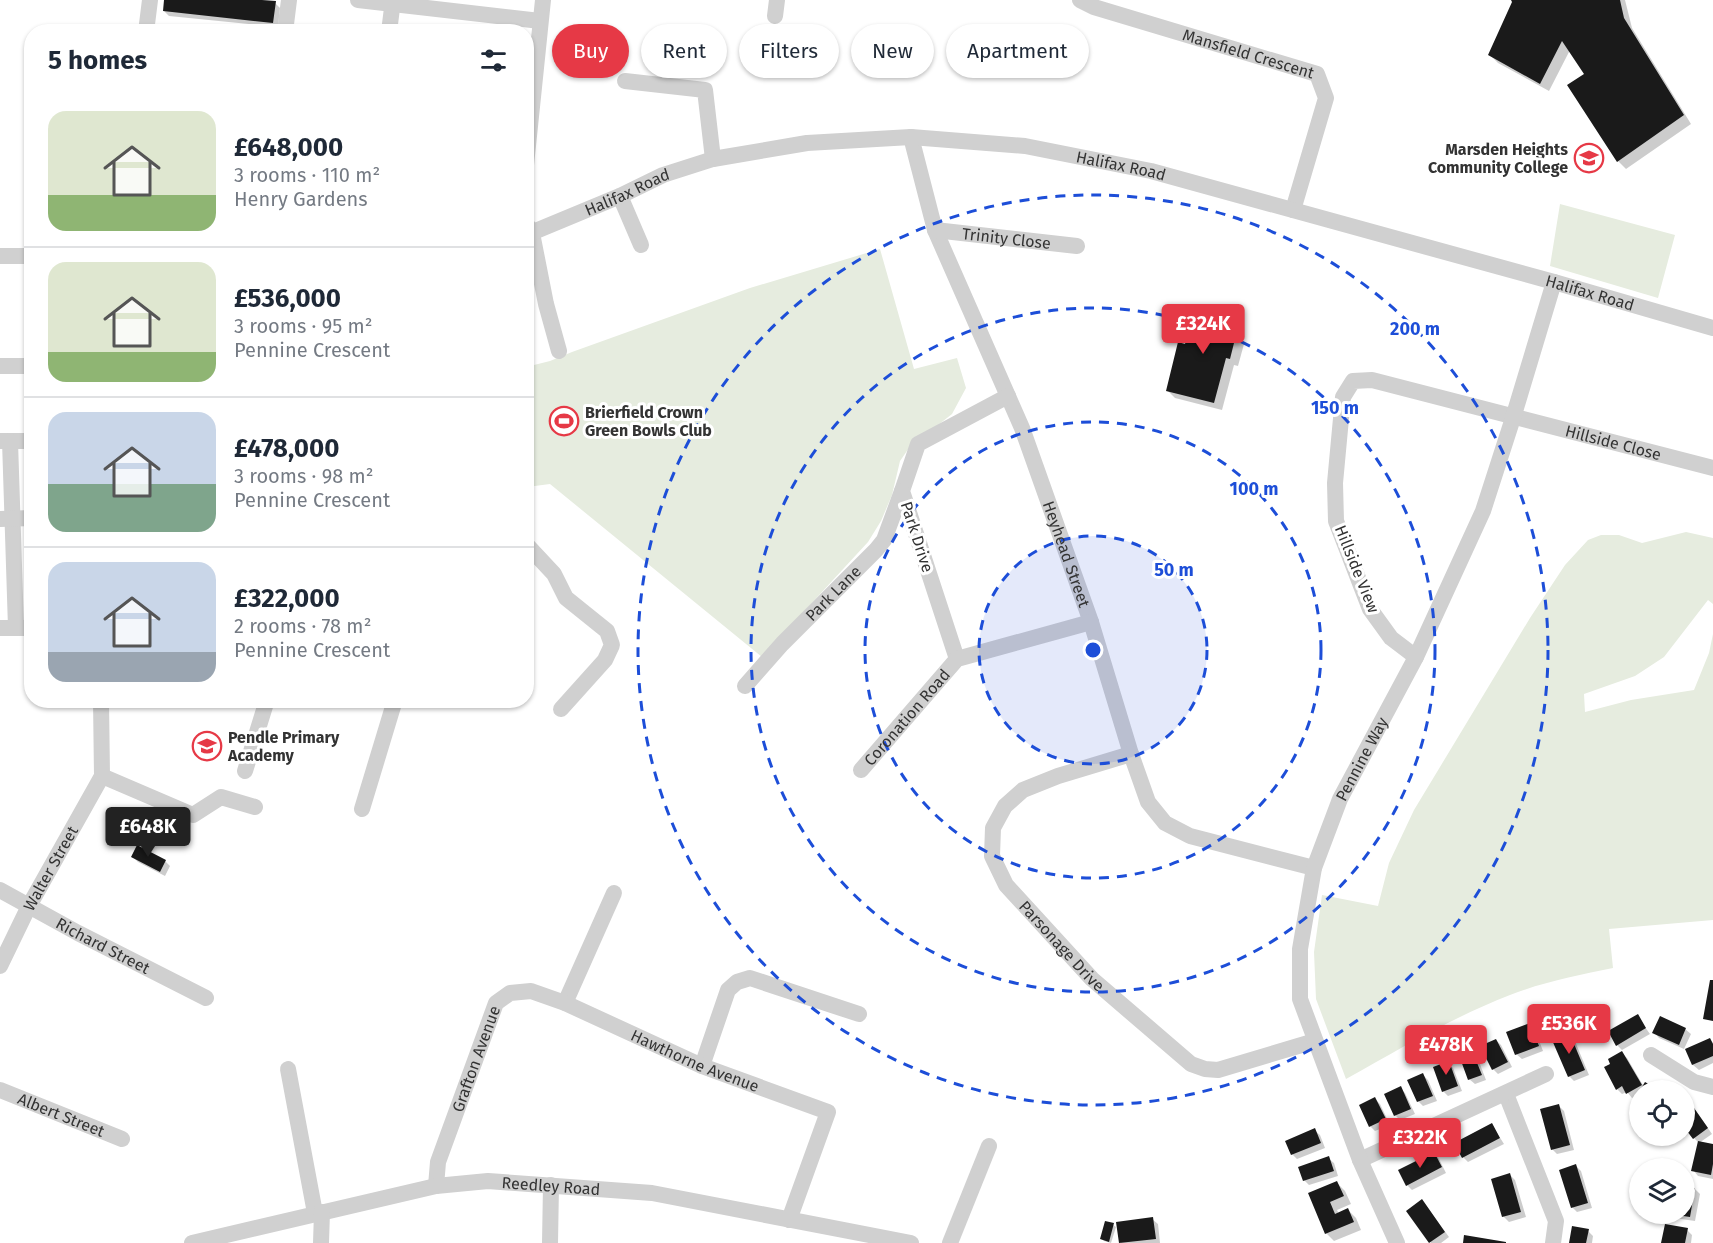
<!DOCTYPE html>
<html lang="en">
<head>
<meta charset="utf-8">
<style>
	body { margin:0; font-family:"Fira Sans",sans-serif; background:#f2f2f3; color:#1f2937; height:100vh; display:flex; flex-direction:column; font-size:22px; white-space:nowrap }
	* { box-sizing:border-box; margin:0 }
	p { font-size:20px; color:#747a83 }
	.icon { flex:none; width:33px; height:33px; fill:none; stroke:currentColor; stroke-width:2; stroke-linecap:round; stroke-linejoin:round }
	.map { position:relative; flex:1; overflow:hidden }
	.panel { position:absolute; left:24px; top:24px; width:510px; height:684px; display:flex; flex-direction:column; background:#fff; border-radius:24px; box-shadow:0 2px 4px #0004 }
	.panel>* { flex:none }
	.top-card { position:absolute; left:552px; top:24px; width:570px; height:54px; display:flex; gap:12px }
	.buttons { position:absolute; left:1629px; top:1080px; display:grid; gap:12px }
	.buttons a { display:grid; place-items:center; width:66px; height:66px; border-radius:50%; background:#fff; box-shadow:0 2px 4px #0004; font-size:30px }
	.price { position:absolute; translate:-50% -51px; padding:0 14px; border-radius:6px; background:#e63946; color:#fff; font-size:20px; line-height:39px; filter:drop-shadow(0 2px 3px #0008) }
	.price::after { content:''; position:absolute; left:50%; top:36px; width:18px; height:14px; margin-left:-9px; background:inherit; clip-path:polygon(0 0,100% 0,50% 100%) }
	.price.active { background:#222; color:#fff }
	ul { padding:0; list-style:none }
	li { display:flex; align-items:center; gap:18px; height:150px; padding:0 24px }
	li+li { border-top:2px solid #e0e1e3 }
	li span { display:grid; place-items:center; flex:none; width:168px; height:120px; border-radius:18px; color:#555 }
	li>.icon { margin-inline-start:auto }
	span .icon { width:72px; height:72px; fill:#fffc; stroke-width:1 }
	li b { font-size:26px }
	h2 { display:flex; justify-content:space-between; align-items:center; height:72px; padding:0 24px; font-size:26px }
	.pill { padding:0 21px; border-radius:27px; background:#fff; box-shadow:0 2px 4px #0004; font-size:21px; line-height:54px }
	.pill.active { background:#e63946; color:#fff }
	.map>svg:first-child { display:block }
</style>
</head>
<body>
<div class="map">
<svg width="1713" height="1243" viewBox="0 0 1713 1243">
	<rect width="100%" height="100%" fill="#fff"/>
	<path fill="#e6ecdf" d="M1560 204 1675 235 1658 298 1550 266Z
		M880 249 914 369 957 358 966 388 952 414 909 448 900 461 892 495 881 521 868 542 762 657 550 484 527 487 526 367 550 361 572 352 750 288Z
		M1686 532 1713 538V604L1708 600 1664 657 1635 676 1584 694 1585 712 1631 700 1694 690 1709 653 1713 634V920L1609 929 1613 968C1579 975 1543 982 1510 995 1453 1017 1400 1049 1346 1079L1316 999 1314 952 1322 895 1378 906 1389 863 1414 810 1530 618 1565 565 1588 540 1601 535H1619L1642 543Z"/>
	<path fill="#0003" d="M165 0H248L275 3 280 8 278 27 169 16 164 11Z
		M1512 0H1625L1632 28 1691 124 1626 169 1618 161 1586 75 1570 50 1549 91 1498 63 1490 55 1513 3Z
		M1235 318 1243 326 1239 340 1244 344 1238 366 1234 365 1222 410 1175 398 1167 390Z
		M119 700H156V708H127Z
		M205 700H230V701L206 702Z
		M133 857 165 861 170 866 165 876 138 862Z
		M1637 1016 1650 1034 1622 1050 1617 1045Z
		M1530 1025 1535 1030 1543 1051 1522 1059 1516 1054Z
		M1685 1029 1691 1034 1684 1049 1659 1038 1654 1032Z
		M1569 1034 1574 1039 1589 1075 1574 1081 1569 1076Z
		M1710 1039 1713 1043V1063L1699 1070 1693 1065 1687 1050Z
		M1496 1040 1501 1045 1512 1067 1498 1074 1493 1069Z
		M1622 1053 1627 1058 1644 1087 1646 1084 1656 1090H1640V1098L1637 1096 1632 1098 1627 1092 1622 1094 1617 1089 1612 1064Z
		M1473 1054 1478 1059 1486 1080 1475 1084 1469 1079Z
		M1448 1063 1453 1068 1462 1091 1448 1096 1443 1091Z
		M1423 1075 1428 1080 1437 1101 1423 1106 1418 1101Z
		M1400 1088 1405 1093 1415 1114 1400 1120 1395 1115Z
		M1375 1099 1380 1104 1390 1125 1375 1131 1370 1126Z
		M1692 1105 1712 1134 1699 1143 1713 1146V1179L1698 1176 1693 1170 1699 1143 1694 1138Z
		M1559 1106 1564 1111 1574 1150 1557 1154 1552 1149Z
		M1492 1125 1504 1144 1468 1162 1463 1157Z
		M1314 1130 1320 1135 1325 1148 1297 1159 1292 1154Z
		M1434 1153 1439 1159 1446 1173 1412 1190 1407 1185Z
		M1328 1158 1334 1163 1338 1176 1309 1185 1304 1180Z
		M1576 1166 1581 1171 1592 1208 1577 1212 1572 1207Z
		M1510 1175 1515 1180 1526 1217 1509 1222 1503 1216Z
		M1337 1183 1345 1191 1351 1204 1337 1210 1339 1214 1348 1210 1356 1218 1361 1230 1334 1241 1326 1233 1310 1194Z
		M1695 1189 1700 1194 1695 1221 1674 1218 1670 1214H1684Z
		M1427 1207 1449 1237 1441 1243H1431L1408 1211Z
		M1152 1219 1158 1224 1160 1243H1121L1118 1223Z
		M1113 1225 1116 1227 1111 1243 1104 1241 1102 1239Z
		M1687 1230 1692 1235 1691 1243H1663Z
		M1588 1231 1593 1236 1592 1243H1571Z"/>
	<path fill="#1a1a1a" d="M164 0H262L276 1 273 23 163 11Z
		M1511 0H1620L1624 18 1684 115 1617 162 1567 85 1584 74 1562 41 1540 84 1488 55 1512 2Z
		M1195 306 1236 316 1231 333 1236 335 1230 359 1226 358 1214 403 1166 391 1178 342 1185 344Z
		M137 845 166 860 160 872 131 857Z
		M1710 980H1713V1021L1703 1019Z
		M1638 1014 1646 1028 1616 1046 1608 1031Z
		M1660 1016 1686 1028 1679 1045 1652 1033Z
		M1530 1023 1539 1046 1515 1055 1506 1032Z
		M1569 1032 1585 1070 1568 1077 1552 1040Z
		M1710 1038 1713 1044V1056L1692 1065 1685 1049Z
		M1496 1039 1508 1062 1492 1070 1480 1046Z
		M1622 1051 1642 1085 1626 1094 1622 1086 1616 1090 1604 1067 1610 1064 1608 1059Z
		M1473 1053 1482 1075 1468 1080 1460 1058Z
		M1449 1061 1458 1086 1442 1092 1433 1067Z
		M1423 1073 1433 1096 1417 1102 1407 1080Z
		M1645 1082 1659 1090H1640Z
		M1401 1086 1411 1109 1394 1116 1384 1094Z
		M1375 1097 1386 1119 1369 1127 1359 1105Z
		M1687 1098 1708 1128 1693 1139 1684 1127V1099Z
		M1559 1104 1570 1145 1551 1150 1540 1109Z
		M1492 1123 1500 1138 1462 1158 1454 1143Z
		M1315 1128 1321 1143 1291 1155 1285 1141Z
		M1698 1141 1713 1144V1164L1711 1175 1691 1171Z
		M1434 1152 1442 1167 1406 1186 1398 1170Z
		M1329 1156 1334 1171 1303 1181 1298 1167Z
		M1576 1164 1588 1203 1571 1208 1559 1170Z
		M1510 1173 1521 1212 1502 1217 1491 1179Z
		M1337 1181 1344 1196 1330 1202 1335 1214 1348 1208 1354 1222 1325 1234 1308 1193Z
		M1684 1186 1695 1188 1690 1217 1677 1215 1684 1214Z
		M1422 1199 1445 1232 1429 1243 1406 1211Z
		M1153 1217 1156 1239 1119 1243 1116 1222Z
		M1105 1221 1114 1223 1109 1242 1100 1239Z
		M1665 1224 1688 1228 1685 1243H1661Z
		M1572 1226 1589 1229 1586 1243H1569Z
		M1464 1235 1506 1242V1243H1463Z"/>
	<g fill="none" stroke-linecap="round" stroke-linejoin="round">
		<g stroke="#d0d0d0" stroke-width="16">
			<path d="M358 0 540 21"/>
			<path id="s1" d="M1080 0 1094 7 1317 74 1326 98 1293 210"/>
			<path d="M775 16 777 0"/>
			<path d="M146 32 150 0"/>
			<path d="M285 32 289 0"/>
			<path d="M389 32 393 0"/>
			<path d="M625 81 705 90 713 159"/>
			<path id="s2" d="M911 137 935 230 1022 428 1091 622 1131 754 1148 802 1165 823 1190 836 1314 868"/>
			<path d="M526 165 543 0"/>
			<path d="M620 196 641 245"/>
			<path d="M526 223 532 233 546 304 559 351"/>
			<path id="s3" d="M935 230 1077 246"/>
			<path id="s4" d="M526 235 620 196 663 175 713 159 807 143 911 137 1025 146 1151 171 1554 282 1713 328"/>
			<path d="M0 256H32"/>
			<path d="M0 366H32"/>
			<path d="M0 441H32"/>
			<path d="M10 441 16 628"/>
			<path d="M0 519 32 518"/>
			<path d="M526 544 554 574 566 598 607 631 612 645 605 660 561 709"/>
			<path d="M0 628H32"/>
			<path id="s5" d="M1416 657 1391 638 1370 609 1336 521 1335 483 1343 397 1353 381 1372 380 1713 468"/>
			<path d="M957 659 902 491 918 444 1008 396"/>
			<path id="s6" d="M745 686 782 644 876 550 884 540 902 491"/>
			<path id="s7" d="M1131 754 1058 776 1023 790 1005 806 993 828 992 856 1006 885 1092 979 1191 1064 1205 1069 1218 1070 1315 1041"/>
			<path id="s8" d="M861 770 957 659 1091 622"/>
			<path d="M245 771 267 700"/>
			<path d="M102 776 193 815 221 797 255 807"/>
			<path d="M362 809 395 700"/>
			<path id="s9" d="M0 890 78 933 206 998"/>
			<path id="s10" d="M0 966 29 906 102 776 101 700"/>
			<path d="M565 1003 614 893"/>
			<path d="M1651 1055 1694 1082 1713 1087"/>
			<path d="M702 1066 728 990 737 982 750 978 859 1014"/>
			<path d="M288 1069 315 1213"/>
			<path id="s11" d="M0 1090 122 1139"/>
			<path d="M1506 1094 1556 1221 1553 1243"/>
			<path d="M1360 1160 1546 1074"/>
			<path id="s12" d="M436 1186 438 1162 496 1003 510 993 531 991 565 1003 702 1066 828 1112 789 1220"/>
			<path id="s13" d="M192 1243 436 1186 488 1181 652 1193 911 1243"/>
			<path d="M321 1243 322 1212"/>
			<path d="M550 1243 551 1185"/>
			<path d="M950 1243 989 1146"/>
			<path id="s14" d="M1397 1243 1360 1160 1300 999V949L1314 868 1340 799 1416 657 1483 511 1513 418 1554 282"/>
		</g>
	</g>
	<circle cx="1093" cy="650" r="114" fill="#1d4ed8" fill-opacity=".12"/>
	<g fill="none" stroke="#1d4ed8" stroke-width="3" stroke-dasharray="10 8">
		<circle cx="1093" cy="650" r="114"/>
		<circle cx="1093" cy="650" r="228"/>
		<circle cx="1093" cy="650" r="342"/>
		<circle cx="1093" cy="650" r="455"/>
	</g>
	<defs>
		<g id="school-ring" transform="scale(1.5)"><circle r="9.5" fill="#fff" stroke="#e63946" stroke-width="1.5"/><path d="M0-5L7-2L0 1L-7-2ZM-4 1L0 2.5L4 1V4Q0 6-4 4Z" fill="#e63946"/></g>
		<g id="stadium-ring" transform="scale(1.5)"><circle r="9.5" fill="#fff" stroke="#e63946" stroke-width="1.5"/><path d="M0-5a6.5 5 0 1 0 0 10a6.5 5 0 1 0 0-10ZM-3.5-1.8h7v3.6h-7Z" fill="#e63946"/></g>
	</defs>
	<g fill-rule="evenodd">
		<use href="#school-ring" x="1589" y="158"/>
		<use href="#stadium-ring" x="564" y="421"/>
		<use href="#school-ring" x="207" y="746"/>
	</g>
	<g text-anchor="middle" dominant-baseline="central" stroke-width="6" stroke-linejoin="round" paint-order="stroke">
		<g font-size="16" fill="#333" stroke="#fff">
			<text stroke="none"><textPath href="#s1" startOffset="177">Mansfield Crescent</textPath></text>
			<text stroke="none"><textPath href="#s4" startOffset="614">Halifax Road</textPath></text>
			<text stroke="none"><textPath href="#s4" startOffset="110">Halifax Road</textPath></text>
			<text stroke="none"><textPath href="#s3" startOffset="72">Trinity Close</textPath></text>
			<text stroke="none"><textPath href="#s4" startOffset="1100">Halifax Road</textPath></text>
			<text stroke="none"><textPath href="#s5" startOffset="573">Hillside Close</textPath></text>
			<text transform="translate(917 537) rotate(72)">Park Drive</text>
			<text stroke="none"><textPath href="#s2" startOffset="446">Heyhead Street</textPath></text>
			<text transform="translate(1357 569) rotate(68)">Hillside View</text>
			<text stroke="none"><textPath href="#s6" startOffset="128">Park Lane</textPath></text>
			<text stroke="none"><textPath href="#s8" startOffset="70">Coronation Road</textPath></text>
			<text stroke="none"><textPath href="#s14" startOffset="514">Pennine Way</textPath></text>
			<text stroke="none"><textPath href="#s10" startOffset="110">Walter Street</textPath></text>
			<text stroke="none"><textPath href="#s9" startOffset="117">Richard Street</textPath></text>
			<text stroke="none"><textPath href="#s7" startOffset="306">Parsonage Drive</textPath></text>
			<text stroke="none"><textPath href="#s12" startOffset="134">Grafton Avenue</textPath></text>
			<text stroke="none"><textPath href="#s12" startOffset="410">Hawthorne Avenue</textPath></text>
			<text stroke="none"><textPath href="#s11" startOffset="66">Albert Street</textPath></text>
			<text stroke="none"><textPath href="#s13" startOffset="366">Reedley Road</textPath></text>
		</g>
		<g font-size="16" font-weight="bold" fill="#333" stroke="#fff" text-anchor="start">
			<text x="1568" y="149" text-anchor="end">Marsden Heights<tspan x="1568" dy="18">Community College</tspan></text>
			<text x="585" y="412">Brierfield Crown<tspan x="585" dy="18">Green Bowls Club</tspan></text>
			<text x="228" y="737">Pendle Primary<tspan x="228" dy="18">Academy</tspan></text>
		</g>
	</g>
	<circle cx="1093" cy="650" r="9" fill="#1d4ed8" stroke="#fff" stroke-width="3"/>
	<g font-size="18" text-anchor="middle" font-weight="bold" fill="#1d4ed8" stroke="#fff" stroke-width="6" stroke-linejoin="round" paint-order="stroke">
		<text x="1415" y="335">200 m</text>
		<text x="1335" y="414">150 m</text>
		<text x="1254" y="495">100 m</text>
		<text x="1174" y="576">50 m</text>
	</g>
</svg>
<div class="buttons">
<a><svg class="icon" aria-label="locate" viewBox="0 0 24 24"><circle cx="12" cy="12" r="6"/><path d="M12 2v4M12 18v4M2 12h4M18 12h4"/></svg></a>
<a><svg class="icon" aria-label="layers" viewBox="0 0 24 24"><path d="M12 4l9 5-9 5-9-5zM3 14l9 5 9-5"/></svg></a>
</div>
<b class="price" style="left:1203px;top:355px">£324K</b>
<b class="price active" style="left:148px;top:858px">£648K</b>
<b class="price" style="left:1569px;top:1055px">£536K</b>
<b class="price" style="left:1446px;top:1076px">£478K</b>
<b class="price" style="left:1420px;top:1169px">£322K</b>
<div class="top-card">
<a class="pill active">Buy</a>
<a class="pill">Rent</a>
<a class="pill">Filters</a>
<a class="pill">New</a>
<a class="pill">Apartment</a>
</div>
<section class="panel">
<h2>5 homes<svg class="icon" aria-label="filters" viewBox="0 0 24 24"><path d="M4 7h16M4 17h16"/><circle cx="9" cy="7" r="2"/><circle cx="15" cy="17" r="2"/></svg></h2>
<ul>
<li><span style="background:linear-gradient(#dfe7d0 70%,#8fb573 0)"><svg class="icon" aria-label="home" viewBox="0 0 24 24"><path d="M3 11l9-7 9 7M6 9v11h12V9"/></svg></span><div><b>£648,000</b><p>3 rooms · 110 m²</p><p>Henry Gardens</p></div></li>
<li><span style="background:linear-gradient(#dfe7d0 75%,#8fb573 0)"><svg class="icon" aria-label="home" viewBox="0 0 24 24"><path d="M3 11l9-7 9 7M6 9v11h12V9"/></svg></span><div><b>£536,000</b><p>3 rooms · 95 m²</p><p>Pennine Crescent</p></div></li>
<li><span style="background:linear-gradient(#c9d6e8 60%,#7fa58c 0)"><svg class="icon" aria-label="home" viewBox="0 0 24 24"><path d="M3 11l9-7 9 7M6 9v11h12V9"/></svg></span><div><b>£478,000</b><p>3 rooms · 98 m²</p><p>Pennine Crescent</p></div></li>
<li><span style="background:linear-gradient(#c9d6e8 75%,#9aa5b1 0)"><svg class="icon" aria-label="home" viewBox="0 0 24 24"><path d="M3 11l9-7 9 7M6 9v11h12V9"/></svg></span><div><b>£322,000</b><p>2 rooms · 78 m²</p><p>Pennine Crescent</p></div></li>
</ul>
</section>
</div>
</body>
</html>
